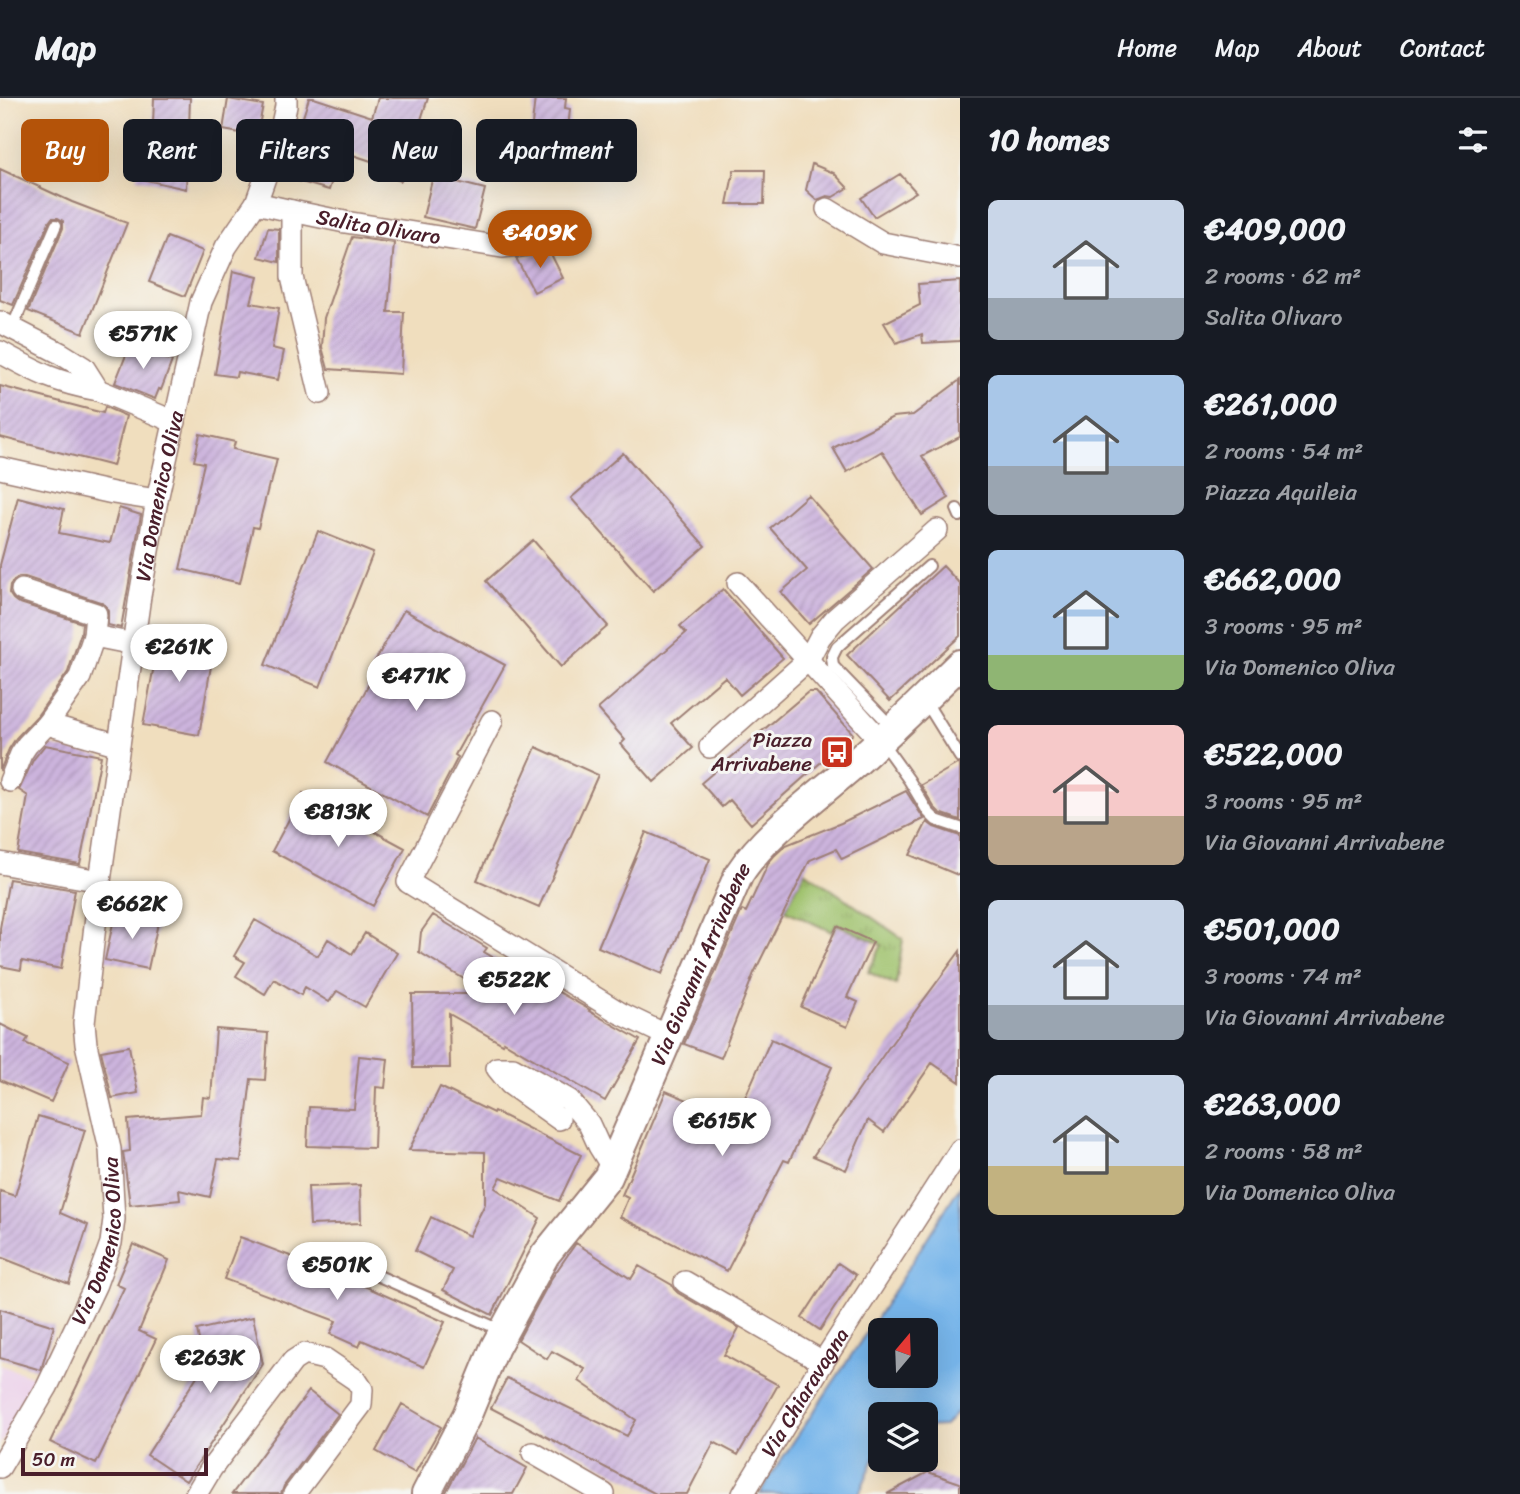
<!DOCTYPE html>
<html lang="en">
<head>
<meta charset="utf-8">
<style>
	body { margin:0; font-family:Sriracha,sans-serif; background:#20242c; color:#f1f3f6; height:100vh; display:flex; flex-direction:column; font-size:26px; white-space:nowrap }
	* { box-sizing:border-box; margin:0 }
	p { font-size:23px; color:#9ea1a6 }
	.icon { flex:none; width:38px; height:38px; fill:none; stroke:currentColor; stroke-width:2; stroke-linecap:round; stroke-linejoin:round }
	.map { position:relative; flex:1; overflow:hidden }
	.details { display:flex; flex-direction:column; background:#171b24; width:560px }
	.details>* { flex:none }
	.guide { position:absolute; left:21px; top:21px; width:665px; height:63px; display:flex; gap:14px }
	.needle { width:46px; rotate:19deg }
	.controls { position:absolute; left:868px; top:1220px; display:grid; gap:14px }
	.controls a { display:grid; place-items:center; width:70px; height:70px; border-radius:10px; background:#171b24; box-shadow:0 7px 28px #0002; font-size:35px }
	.scale { position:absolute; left:21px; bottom:18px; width:187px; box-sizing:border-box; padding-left:7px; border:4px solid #4a1f2b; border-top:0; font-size:19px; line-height:24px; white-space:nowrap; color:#4a1f2b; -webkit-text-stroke:5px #f6f6f2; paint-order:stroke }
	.price { position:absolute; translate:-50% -60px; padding:0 16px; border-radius:24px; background:#fff; color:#222; font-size:23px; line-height:46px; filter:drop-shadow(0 2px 4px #0008) }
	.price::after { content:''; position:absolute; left:50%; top:42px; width:21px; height:16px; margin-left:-10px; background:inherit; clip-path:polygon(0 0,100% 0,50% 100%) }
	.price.current { background:#b45309; color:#fff }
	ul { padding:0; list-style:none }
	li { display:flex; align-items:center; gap:21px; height:175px; padding:0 28px }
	li span { display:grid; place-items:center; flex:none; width:196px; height:140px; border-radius:10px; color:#555 }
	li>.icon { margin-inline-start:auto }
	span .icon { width:84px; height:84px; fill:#fffc; stroke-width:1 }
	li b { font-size:30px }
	h2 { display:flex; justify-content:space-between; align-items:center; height:84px; padding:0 28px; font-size:30px }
	.pill { padding:0 24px; border-radius:10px; background:#171b24; box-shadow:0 7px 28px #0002; font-size:24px; line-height:63px }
	.pill.current { background:#b45309; color:#fff }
	header { display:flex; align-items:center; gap:42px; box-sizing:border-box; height:98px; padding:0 35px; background:#171b24; border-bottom:2px solid #363941 }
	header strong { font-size:33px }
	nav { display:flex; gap:38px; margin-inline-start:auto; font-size:24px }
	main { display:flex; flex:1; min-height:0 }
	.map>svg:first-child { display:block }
</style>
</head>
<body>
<header>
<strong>Map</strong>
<nav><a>Home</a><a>Map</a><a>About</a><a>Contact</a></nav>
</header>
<main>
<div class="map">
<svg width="960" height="1396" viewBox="0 0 960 1396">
	<defs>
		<pattern id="grass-tufts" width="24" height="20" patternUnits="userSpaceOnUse" patternTransform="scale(1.75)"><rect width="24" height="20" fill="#9ec16a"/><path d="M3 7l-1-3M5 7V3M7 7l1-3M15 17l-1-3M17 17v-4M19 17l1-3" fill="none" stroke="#8aa55c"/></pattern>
		<pattern id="building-hatch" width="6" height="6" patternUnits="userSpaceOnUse" patternTransform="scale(1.75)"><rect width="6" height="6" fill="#ccb4dd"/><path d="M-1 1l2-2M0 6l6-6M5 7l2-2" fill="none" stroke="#b19abe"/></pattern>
	</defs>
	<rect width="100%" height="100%" fill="#f6f6f2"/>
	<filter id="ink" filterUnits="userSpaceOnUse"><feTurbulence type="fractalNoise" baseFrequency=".0143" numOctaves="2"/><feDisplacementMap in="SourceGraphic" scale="14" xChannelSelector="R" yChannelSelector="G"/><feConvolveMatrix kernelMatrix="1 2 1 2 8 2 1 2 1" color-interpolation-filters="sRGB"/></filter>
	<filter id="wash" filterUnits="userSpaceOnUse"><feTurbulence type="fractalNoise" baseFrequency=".00686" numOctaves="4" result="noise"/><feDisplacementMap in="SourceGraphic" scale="28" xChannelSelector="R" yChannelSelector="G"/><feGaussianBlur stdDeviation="1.57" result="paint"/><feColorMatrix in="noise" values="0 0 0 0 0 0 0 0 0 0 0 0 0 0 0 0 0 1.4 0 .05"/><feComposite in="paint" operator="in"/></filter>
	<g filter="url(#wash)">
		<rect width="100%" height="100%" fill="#f0debe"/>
		<path fill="#ecd1ea" d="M0 1267 39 1281 0 1347Z"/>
		<path fill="url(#grass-tufts)" stroke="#74704a" stroke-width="2" d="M805 773 903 841 896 887 868 874 882 847 837 826 832 834 785 812Z"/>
		<path fill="#77b5ea" stroke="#606a8a" stroke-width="2" fill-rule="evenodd" d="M960 1088V1310L945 1328 926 1329V1316H880V1347L859 1396H760L767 1383 877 1219ZM880 1232H926V1278H880Z"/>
		<g id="blocks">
			<path fill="url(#building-hatch)" d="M154 0H190L189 31H182L175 65 187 68 186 91 137 80 143 50 152 52Z
				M309 0H314L372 19 378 0H428L401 83 374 74 377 65 341 53 329 92 284 79Z
				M535 0H566L565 10 570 11 564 72 534 69 535 62 528 61Z
				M228 1 263 7 257 38 223 32Z
				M812 66 834 75 848 90 833 99 827 98 817 102 806 92Z
				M0 71 72 104 127 125 83 235 28 213 63 130V123L58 120H52L49 124 13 207 0 202Z
				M734 72H765L764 106H727Z
				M900 76 916 94 874 119 861 100Z
				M433 78 485 91 475 131 423 119Z
				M268 130 279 131V164L259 159Z
				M167 139 203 153 185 198 149 184Z
				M352 139 394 145 388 214H404L401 276 328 271 322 249 324 220Z
				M548 150 563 180 534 194 516 160 529 158Z
				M233 173 258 179 251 205 279 210 272 250 284 253 278 282 237 274 236 279 215 276Z
				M960 183V243L923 245 922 236 896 245 884 225 920 207 918 186Z
				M132 242 144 246 143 251 172 263 161 292 159 291 155 301 115 285Z
				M960 282V339L922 358 949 400 922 417 882 353 847 374 833 350 893 319 913 317Z
				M0 288 103 315 105 309 126 318 113 368 0 339Z
				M200 336 235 344 233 351 277 361 271 386H269L258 430 253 429 240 485 180 471 204 365 194 363Z
				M623 355 705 448 653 493 571 400Z
				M808 397 873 471 809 526 781 494 807 472 770 430Z
				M18 399 64 411 59 435 110 445 119 410 141 417 121 530 108 527V512L105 507 100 504 25 479H19L14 482 10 487 9 495 13 501 17 504 82 525 81 535 68 574 37 618 16 640 9 651 0 673V467Z
				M318 433 373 455 320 589 265 567Z
				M533 442 608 528 561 569 486 483Z
				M943 468 960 486V538L890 603 847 557Z
				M723 491 783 560 740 597 725 579 671 625 693 650 654 684 621 646 625 642 598 611 686 535 680 528Z
				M404 512 505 567 455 657 458 659 427 719 327 664 376 573 371 570Z
				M160 535 215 545 199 637 143 627Z
				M808 594H816L853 636 751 726 730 702 722 709 701 685Z
				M45 647 101 658 80 766 18 755 28 698 19 692 33 662Z
				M536 649 598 677 539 809 477 782Z
				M957 666 960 667V722L940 715 934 709 921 687Z
				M906 693 924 721 842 761 836 751 810 762 754 875 721 960 684 946 742 812 746 814 769 764 774 758 786 747 841 725Z
				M303 695 405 750 373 808 272 753Z
				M927 724 934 729 960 738V778L910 757Z
				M646 734 710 761 662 876 598 849Z
				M9 781 75 792 61 871 22 863 21 872 0 868V830Z
				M115 816 158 825 148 871 105 862Z
				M433 817 487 850 484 854 554 895 555 892 590 912 589 913 640 942 605 1003 504 944 503 946 449 916 450 970H413L412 896H489L419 854 421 834Z
				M255 822 318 858 328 841 352 856 365 835 397 855 365 909 337 893 329 904 305 889 301 897 274 881 265 896 236 878 245 864 234 858Z
				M837 828 873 844 847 899 858 904 847 929 801 909Z
				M960 853V984L932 965 884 1034 868 1022 846 1072 813 1058 891 946Z
				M0 926 28 940 25 945 69 964 51 1004 0 982Z
				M216 931 268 935 265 982 251 981 241 1063 218 1061 210 1099 179 1092 180 1102 130 1107 123 1054 130 1053 128 1022 201 1016 203 999 211 1000Z
				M771 941 832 969 789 1064 784 1062 727 1173 620 1119 628 1100 622 1097 666 993 735 1022Z
				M129 948 138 995 112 1000 101 953Z
				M359 958 388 961 385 990 376 989 374 1050 307 1048 309 1009 354 1011Z
				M440 989 493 1015 494 1013 581 1057 559 1103 501 1079 495 1090 540 1120 492 1217 443 1192 453 1172 415 1153 431 1119 469 1138 485 1106V1054L409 1052Z
				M38 1018 85 1032 60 1115 88 1127 69 1186 0 1159V1093L15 1098Z
				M360 1087 361 1125 310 1127 308 1089Z
				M240 1139 335 1175 445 1224 424 1269 362 1242 359 1249 330 1236 336 1223 224 1181Z
				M576 1145 631 1181 639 1168 672 1187 674 1191 678 1195 739 1230 724 1257 778 1287 738 1357 714 1344 687 1396H656L491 1310 507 1280 627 1338 636 1322 579 1283 585 1271 552 1253 547 1261 518 1242 551 1181Z
				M133 1146 169 1162 139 1233 156 1241 96 1366 50 1344 124 1190 116 1186Z
				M838 1165 856 1177 820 1232 802 1220Z
				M0 1211 54 1228 41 1272 0 1260Z
				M253 1219 263 1266 186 1383 147 1357 204 1267 197 1232Z
				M309 1293 338 1316 284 1388 281 1396H232Z
				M402 1306 441 1329 415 1375 376 1353Z
				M475 1340 527 1370 513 1396H445Z
				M928 1374 960 1385V1396H887Z"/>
		</g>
	</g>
	<g filter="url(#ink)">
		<use href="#blocks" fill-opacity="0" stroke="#9d7e74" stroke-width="2"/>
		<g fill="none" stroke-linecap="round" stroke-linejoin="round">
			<g stroke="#9d7e74" stroke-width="14">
				<path id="service" d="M12 230 56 127
					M957 411 960 418
					M924 601 960 659
					M892 629 833 568 832 559 837 549 929 468
					M881 643 909 682 928 714 936 722 960 730
					M365 1172 503 1233"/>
			</g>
			<g stroke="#9d7e74" stroke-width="24">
				<g id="minor">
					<path d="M256 105 292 113V179L320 295"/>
					<path d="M827 111 883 145 960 160"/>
					<path id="s1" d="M292 113 345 124 502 149 524 146 544 137"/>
					<path d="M0 224 60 255 84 270 98 292 175 324"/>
					<path d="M0 254C36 274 57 285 98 292"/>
					<path d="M0 370 113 395 157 402"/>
					<path d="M738 485 881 643"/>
					<path d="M22 492 96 516 94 538"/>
					<path d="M492 623 408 784 620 915 668 938"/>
					<path d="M119 647 47 626 80 579 94 538 134 546"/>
					<path d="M710 649 808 562 820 539 835 521 937 432"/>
					<path d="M10 683 21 656 27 647 47 626"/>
					<path d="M0 765 100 783"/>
					<path d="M559 1021 510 986 497 970H513L569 1002 589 1026 599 1048 612 1069"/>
					<path d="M685 1184 823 1264"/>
					<path d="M533 1355 604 1396"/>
					<path id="s2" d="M0 1369 47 1289 96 1186 111 1145 114 1121 110 1051 86 946 84 925 100 783 119 647 140 498 157 402 201 204 226 149 256 105 279 40 286 8V0"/>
					<path d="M196 1396 211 1371 293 1263 304 1256 325 1261 356 1282 362 1291 361 1307 294 1396"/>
					<path id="s3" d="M743 1396 823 1264 960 1052"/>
				</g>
			</g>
			<g stroke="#9d7e74" stroke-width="32">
				<g id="tertiary">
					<path id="s4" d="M426 1396 467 1317 495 1249 545 1157 608 1079 739 776C765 736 814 701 851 669 889 636 924 601 960 566"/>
				</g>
			</g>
			<use href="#service" stroke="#fff" stroke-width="10"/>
			<use href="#minor" stroke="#fff" stroke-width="21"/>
			<use href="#tertiary" stroke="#fff" stroke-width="28"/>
		</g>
	</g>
	<defs>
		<g id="bus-square" transform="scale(1.75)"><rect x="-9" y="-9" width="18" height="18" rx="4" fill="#c8321e" stroke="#f6f6f2"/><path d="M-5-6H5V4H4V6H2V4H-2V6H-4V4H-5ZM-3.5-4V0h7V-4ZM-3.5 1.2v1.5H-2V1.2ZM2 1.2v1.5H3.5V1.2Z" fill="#fff"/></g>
	</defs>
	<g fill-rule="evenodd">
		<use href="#bus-square" x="837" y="654"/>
	</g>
	<g text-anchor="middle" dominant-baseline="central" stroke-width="6" stroke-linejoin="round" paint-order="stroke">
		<g font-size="21" fill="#4a1f2b" stroke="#f6f6f2">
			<text stroke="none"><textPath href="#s1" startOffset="88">Salita Olivaro</textPath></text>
			<text stroke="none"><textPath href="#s2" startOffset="1006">Via Domenico Oliva</textPath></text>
			<text stroke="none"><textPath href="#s4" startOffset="600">Via Giovanni Arrivabene</textPath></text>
			<text stroke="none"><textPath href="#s2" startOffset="250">Via Domenico Oliva</textPath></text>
			<text stroke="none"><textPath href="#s3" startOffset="119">Via Chiaravagna</textPath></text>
		</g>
		<g font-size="21" fill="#4a1f2b" stroke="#f6f6f2" text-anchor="end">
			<text x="812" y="642">Piazza<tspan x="812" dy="24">Arrivabene</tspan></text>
		</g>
	</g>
</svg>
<div class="controls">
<a><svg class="needle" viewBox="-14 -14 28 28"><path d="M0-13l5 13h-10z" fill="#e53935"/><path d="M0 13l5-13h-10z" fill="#9ea1a6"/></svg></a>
<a><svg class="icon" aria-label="layers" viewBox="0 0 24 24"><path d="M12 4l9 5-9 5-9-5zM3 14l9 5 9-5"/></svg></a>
</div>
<div class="scale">50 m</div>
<b class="price current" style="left:540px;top:172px">€409K</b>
<b class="price" style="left:143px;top:273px">€571K</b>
<b class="price" style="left:179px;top:586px">€261K</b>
<b class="price" style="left:416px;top:615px">€471K</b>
<b class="price" style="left:338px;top:751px">€813K</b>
<b class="price" style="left:132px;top:843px">€662K</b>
<b class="price" style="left:514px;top:919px">€522K</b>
<b class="price" style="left:722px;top:1060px">€615K</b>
<b class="price" style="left:337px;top:1204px">€501K</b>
<b class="price" style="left:210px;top:1297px">€263K</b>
<div class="guide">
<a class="pill current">Buy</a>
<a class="pill">Rent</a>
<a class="pill">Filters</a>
<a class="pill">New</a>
<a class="pill">Apartment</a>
</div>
</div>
<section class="details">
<h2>10 homes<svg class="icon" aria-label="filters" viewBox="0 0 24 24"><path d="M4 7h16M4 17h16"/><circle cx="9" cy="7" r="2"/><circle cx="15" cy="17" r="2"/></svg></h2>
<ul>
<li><span style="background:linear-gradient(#c9d6e8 70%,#9aa5b1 0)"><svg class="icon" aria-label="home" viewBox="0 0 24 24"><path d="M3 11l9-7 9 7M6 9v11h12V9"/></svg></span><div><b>€409,000</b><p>2 rooms · 62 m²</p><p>Salita Olivaro</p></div></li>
<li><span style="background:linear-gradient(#a9c7e8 65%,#9aa5b1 0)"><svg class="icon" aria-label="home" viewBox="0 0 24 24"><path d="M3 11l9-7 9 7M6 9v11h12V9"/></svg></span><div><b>€261,000</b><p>2 rooms · 54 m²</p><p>Piazza Aquileia</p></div></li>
<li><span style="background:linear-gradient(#a9c7e8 75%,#8fb573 0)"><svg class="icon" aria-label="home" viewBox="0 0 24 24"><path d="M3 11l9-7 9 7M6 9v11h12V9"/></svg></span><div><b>€662,000</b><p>3 rooms · 95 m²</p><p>Via Domenico Oliva</p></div></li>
<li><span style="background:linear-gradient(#f6c9c9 65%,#b9a48a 0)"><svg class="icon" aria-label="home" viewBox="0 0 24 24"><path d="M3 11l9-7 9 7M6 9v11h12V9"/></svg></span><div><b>€522,000</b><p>3 rooms · 95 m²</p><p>Via Giovanni Arrivabene</p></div></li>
<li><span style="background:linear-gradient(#c9d6e8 75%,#9aa5b1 0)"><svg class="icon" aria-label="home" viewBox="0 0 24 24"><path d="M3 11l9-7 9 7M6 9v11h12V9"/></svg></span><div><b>€501,000</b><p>3 rooms · 74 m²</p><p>Via Giovanni Arrivabene</p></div></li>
<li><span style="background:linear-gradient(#c9d6e8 65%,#c2b280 0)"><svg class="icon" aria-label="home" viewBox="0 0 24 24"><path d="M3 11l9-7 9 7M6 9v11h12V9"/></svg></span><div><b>€263,000</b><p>2 rooms · 58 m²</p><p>Via Domenico Oliva</p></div></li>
</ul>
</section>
</main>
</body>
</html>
